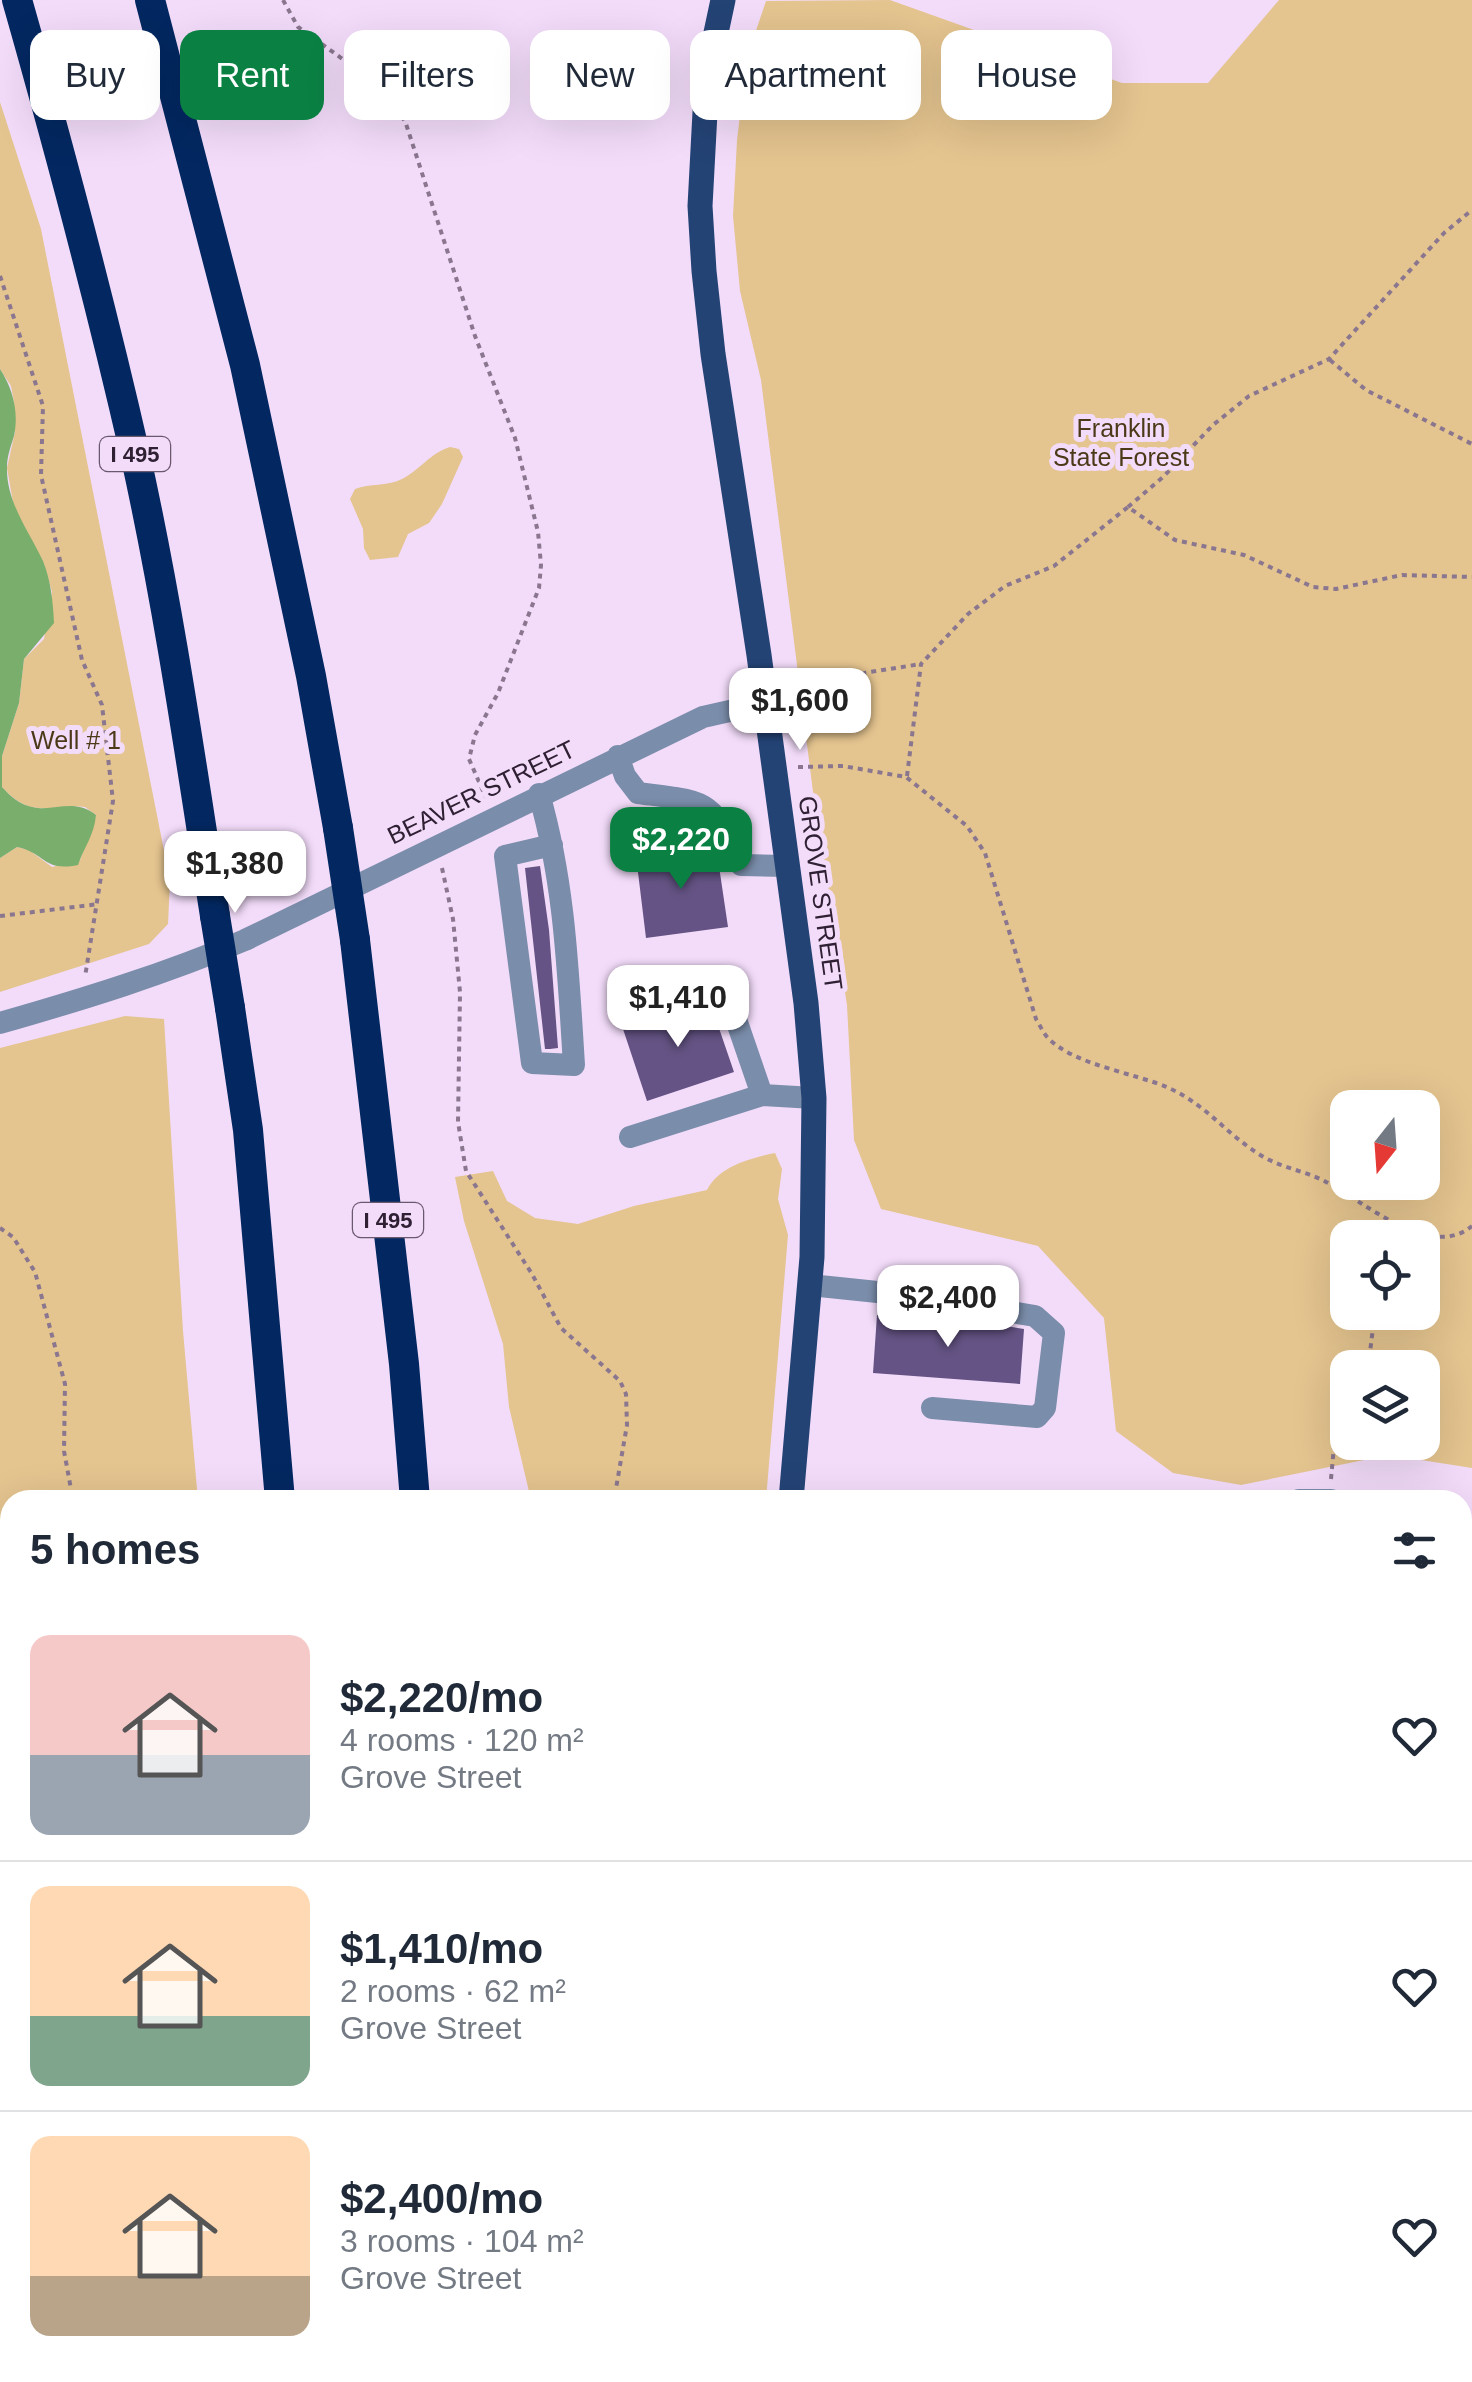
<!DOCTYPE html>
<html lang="en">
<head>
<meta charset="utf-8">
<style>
	body { margin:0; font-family:Helvetica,sans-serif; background:#f6f6f7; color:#1f2937; height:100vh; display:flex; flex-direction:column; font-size:38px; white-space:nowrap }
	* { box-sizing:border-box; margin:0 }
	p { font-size:32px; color:#747a83 }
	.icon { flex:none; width:55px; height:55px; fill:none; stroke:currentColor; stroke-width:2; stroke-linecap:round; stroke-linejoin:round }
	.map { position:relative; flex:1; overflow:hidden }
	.drawer { position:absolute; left:0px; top:1490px; width:1472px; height:892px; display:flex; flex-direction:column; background:#fff; border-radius:30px 30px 0 0; box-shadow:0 10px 40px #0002 }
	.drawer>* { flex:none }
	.banner { position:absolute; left:30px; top:30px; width:1412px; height:90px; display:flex; gap:20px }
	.needle { width:65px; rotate:197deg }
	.controls { position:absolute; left:1330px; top:1090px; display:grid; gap:20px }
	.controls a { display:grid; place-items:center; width:110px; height:110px; border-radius:20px; background:#fff; box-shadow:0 10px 40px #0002; font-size:50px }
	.price { position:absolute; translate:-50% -85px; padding:0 22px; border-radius:20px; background:#fff; color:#222; font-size:32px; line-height:65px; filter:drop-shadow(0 2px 5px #0008) }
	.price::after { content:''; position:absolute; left:50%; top:60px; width:30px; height:22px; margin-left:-15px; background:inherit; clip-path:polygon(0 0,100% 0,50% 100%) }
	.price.on { background:#0b8043; color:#fff }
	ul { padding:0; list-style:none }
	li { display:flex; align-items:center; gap:30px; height:250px; padding:0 30px }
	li+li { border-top:2px solid #e0e1e3 }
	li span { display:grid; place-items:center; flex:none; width:280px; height:200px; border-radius:20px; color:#555 }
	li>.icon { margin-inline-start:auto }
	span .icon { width:120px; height:120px; fill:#fffc; stroke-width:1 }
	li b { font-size:42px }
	h2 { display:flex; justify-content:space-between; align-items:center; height:120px; padding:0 30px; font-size:42px }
	.chip { padding:0 35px; border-radius:20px; background:#fff; box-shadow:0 10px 40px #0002; font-size:35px; line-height:90px }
	.chip.on { background:#0b8043; color:#fff }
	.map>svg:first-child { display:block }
</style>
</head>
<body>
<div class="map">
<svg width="1472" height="2382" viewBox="0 0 1472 2382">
	<rect width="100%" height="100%" fill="#f3dcfa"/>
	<path fill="#e4c48f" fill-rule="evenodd" d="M890 0 1122 83H1208L1279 0H1472V1468L1389 1455 1241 1485 1173 1473 1116 1431 1104 1318 1038 1246 881 1209 854 1140 847 1005 813 792 761 380 740 291 733 216 737 140 747 57 766 1ZM1348 1108H1422V1182H1348ZM1348 1238H1422V1312H1348ZM1348 1368H1422V1442H1348Z
		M0 102 41 229 170 881 168 924 149 944 0 992V858L17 847 29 850 52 867 80 860 96 815 85 807C48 804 32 820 2 787V756L19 703 24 659 44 639 52 592 44 564 14 508 7 468 15 432 14 402 11 386 0 369Z
		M450 447 459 449 463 457 442 504 429 523 408 534 398 557 370 560 364 548 363 529 350 499 355 489C370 483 386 487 402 479 420 470 430 453 450 447Z
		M125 1016 164 1019 183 1331 198 1500H10V2372H272L273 2382H0V1048Z
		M775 1153 782 1169 778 1199 788 1235 766 1500H531L509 1407 503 1344 464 1221 455 1177 493 1171 507 1201 535 1218 578 1224 634 1206 707 1190C719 1166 751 1158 775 1153Z
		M1472 1836V1954L1463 1949V1852Z
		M889 2373 891 2382H577V2373Z
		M962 2373V2372L1085 2373 1063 2382H965Z"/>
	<path fill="#79ae6c" d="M0 369C13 389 19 412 14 436 11 446 7 456 7 467 6 502 29 531 43 561 51 581 53 602 54 623L24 659 19 703 2 756V787C40 830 64 790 96 815 94 836 84 847 78 865 43 872 46 853 17 847L0 858Z"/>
	<path fill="#645384" d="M716 846 728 927 646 938 636 856Z
		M540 866 549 930 558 1048 550 1049H545L525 868Z
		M709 999 734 1072 647 1101 623 1029Z
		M877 1315 988 1323 1024 1329 1020 1384 873 1373Z"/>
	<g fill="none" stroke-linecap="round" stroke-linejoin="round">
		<path stroke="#8a778f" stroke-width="4" stroke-dasharray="5 5" stroke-linecap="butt" d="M283 0 298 27 390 93 406 124 475 336 515 438 538 532 541 565 539 588 498 693 475 735 469 759 486 798
			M0 276 43 406 41 475 82 660 102 705 113 801 85 977
			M1330 360 1366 390 1472 444
			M1128 507 1163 477 1213 425 1249 396 1329 359 1444 233 1472 210
			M782 683 813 681 921 664
			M798 767 843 766 906 777 967 826 985 853 1036 1019C1040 1025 1043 1033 1048 1038 1074 1065 1135 1073 1169 1088 1208 1106 1227 1135 1262 1156 1282 1168 1306 1171 1326 1182 1363 1201 1431 1261 1472 1226
			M907 776 921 664 968 614 1005 586 1054 566 1128 507 1175 540 1244 555 1313 587 1336 589 1402 575 1472 577
			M442 868 453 919 460 992 458 1122 466 1171 532 1274 561 1328 620 1381 626 1394 627 1425 614 1500
			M0 916 99 904
			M0 1228 13 1237 35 1272 65 1384 64 1451 73 1500
			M1368 1368 1375 1312
			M1331 1479 1334 1446 1348 1417
			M0 1841 10 1803
			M0 1886 10 1913
			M0 2295 10 2300
			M647 2372 651 2382"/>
		<path stroke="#7a8daa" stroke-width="22" d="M618 756 625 776 638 793C708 802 712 798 741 865L786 866
			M539 794C565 884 568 972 574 1065L532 1063 505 856 552 845
			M729 999 762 1095
			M0 1023C84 999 165 974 245 940L703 717 734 710 766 709
			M630 1137 762 1095 814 1098
			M810 1285 916 1296 1035 1316 1054 1333 1045 1408 1037 1417 932 1408
			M1299 1500H1331
			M1204 2382 1219 2379 1230 2382"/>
		<path stroke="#244375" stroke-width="25" d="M723 0 707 75 700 206 704 271 713 354 759 655 806 1003 814 1098 812 1257 791 1500
			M926 2372 929 2382"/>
		<path stroke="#032861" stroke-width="30" d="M17 0C60 151 100 301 135 454 169 607 191 762 215 916
			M150 0 245 365 311 676 338 828
			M355 940 404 1364 415 1500
			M230 1008 248 1130 280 1500
			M338 2372V2382
			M458 2372 459 2382"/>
		<path stroke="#032861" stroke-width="30" d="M338 828 355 940
			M215 916 230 1008"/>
	</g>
	<g text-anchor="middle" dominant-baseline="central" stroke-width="10" stroke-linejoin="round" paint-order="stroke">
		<g fill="#f3dcfa" stroke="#6a586f" stroke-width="2.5">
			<rect x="100" y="437" width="70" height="34" rx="8"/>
			<rect x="353" y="1203" width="70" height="34" rx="8"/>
		</g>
		<g font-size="22" font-weight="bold" fill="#2f2033">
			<text x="135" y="454">I 495</text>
			<text x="388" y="1220">I 495</text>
		</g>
		<g font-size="25" fill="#4c3918" stroke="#f3dcfa">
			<text x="1121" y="428">Franklin<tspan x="1121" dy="29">State Forest</tspan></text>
			<text x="76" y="740">Well # 1</text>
		</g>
		<g font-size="25" fill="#2f2033" stroke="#f3dcfa">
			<text transform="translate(481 792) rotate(-26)">BEAVER STREET</text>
			<text transform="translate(821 893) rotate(82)">GROVE STREET</text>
		</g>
	</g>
</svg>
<div class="controls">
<a><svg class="needle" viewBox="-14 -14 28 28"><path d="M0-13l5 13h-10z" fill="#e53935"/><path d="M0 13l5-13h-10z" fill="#747a83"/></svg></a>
<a><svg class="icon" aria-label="locate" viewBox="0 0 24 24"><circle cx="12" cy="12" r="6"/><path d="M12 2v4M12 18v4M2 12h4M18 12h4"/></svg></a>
<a><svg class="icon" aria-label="layers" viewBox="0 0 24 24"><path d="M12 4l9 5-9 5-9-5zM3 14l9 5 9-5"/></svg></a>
</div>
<b class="price" style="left:800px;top:753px">$1,600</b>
<b class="price on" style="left:681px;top:892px">$2,220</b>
<b class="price" style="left:235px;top:916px">$1,380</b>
<b class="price" style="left:678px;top:1050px">$1,410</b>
<b class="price" style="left:948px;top:1350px">$2,400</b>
<div class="banner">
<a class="chip">Buy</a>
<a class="chip on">Rent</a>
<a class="chip">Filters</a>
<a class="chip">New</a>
<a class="chip">Apartment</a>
<a class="chip">House</a>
</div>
<section class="drawer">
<h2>5 homes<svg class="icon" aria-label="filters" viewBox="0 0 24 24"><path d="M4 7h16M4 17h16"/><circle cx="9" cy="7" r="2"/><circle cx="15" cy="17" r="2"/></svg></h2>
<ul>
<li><span style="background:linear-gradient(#f6c9c9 60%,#9aa5b1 0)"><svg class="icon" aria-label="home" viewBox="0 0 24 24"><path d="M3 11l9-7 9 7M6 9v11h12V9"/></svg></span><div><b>$2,220/mo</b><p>4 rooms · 120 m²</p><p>Grove Street</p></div><svg class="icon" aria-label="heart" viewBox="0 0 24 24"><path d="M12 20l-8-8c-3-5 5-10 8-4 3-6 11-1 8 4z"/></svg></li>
<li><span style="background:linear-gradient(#ffd9b3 65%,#7fa58c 0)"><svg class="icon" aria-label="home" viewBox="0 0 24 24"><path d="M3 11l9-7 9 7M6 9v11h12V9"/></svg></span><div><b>$1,410/mo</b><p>2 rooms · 62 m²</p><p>Grove Street</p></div><svg class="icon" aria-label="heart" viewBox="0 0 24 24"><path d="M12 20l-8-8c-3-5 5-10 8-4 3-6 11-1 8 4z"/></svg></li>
<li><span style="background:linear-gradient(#ffd9b3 70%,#b9a48a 0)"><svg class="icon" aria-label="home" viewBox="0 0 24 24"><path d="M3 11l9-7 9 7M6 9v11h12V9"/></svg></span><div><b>$2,400/mo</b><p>3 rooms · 104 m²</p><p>Grove Street</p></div><svg class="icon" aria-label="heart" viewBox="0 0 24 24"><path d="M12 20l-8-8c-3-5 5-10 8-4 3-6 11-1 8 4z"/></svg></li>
</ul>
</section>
</div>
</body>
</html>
